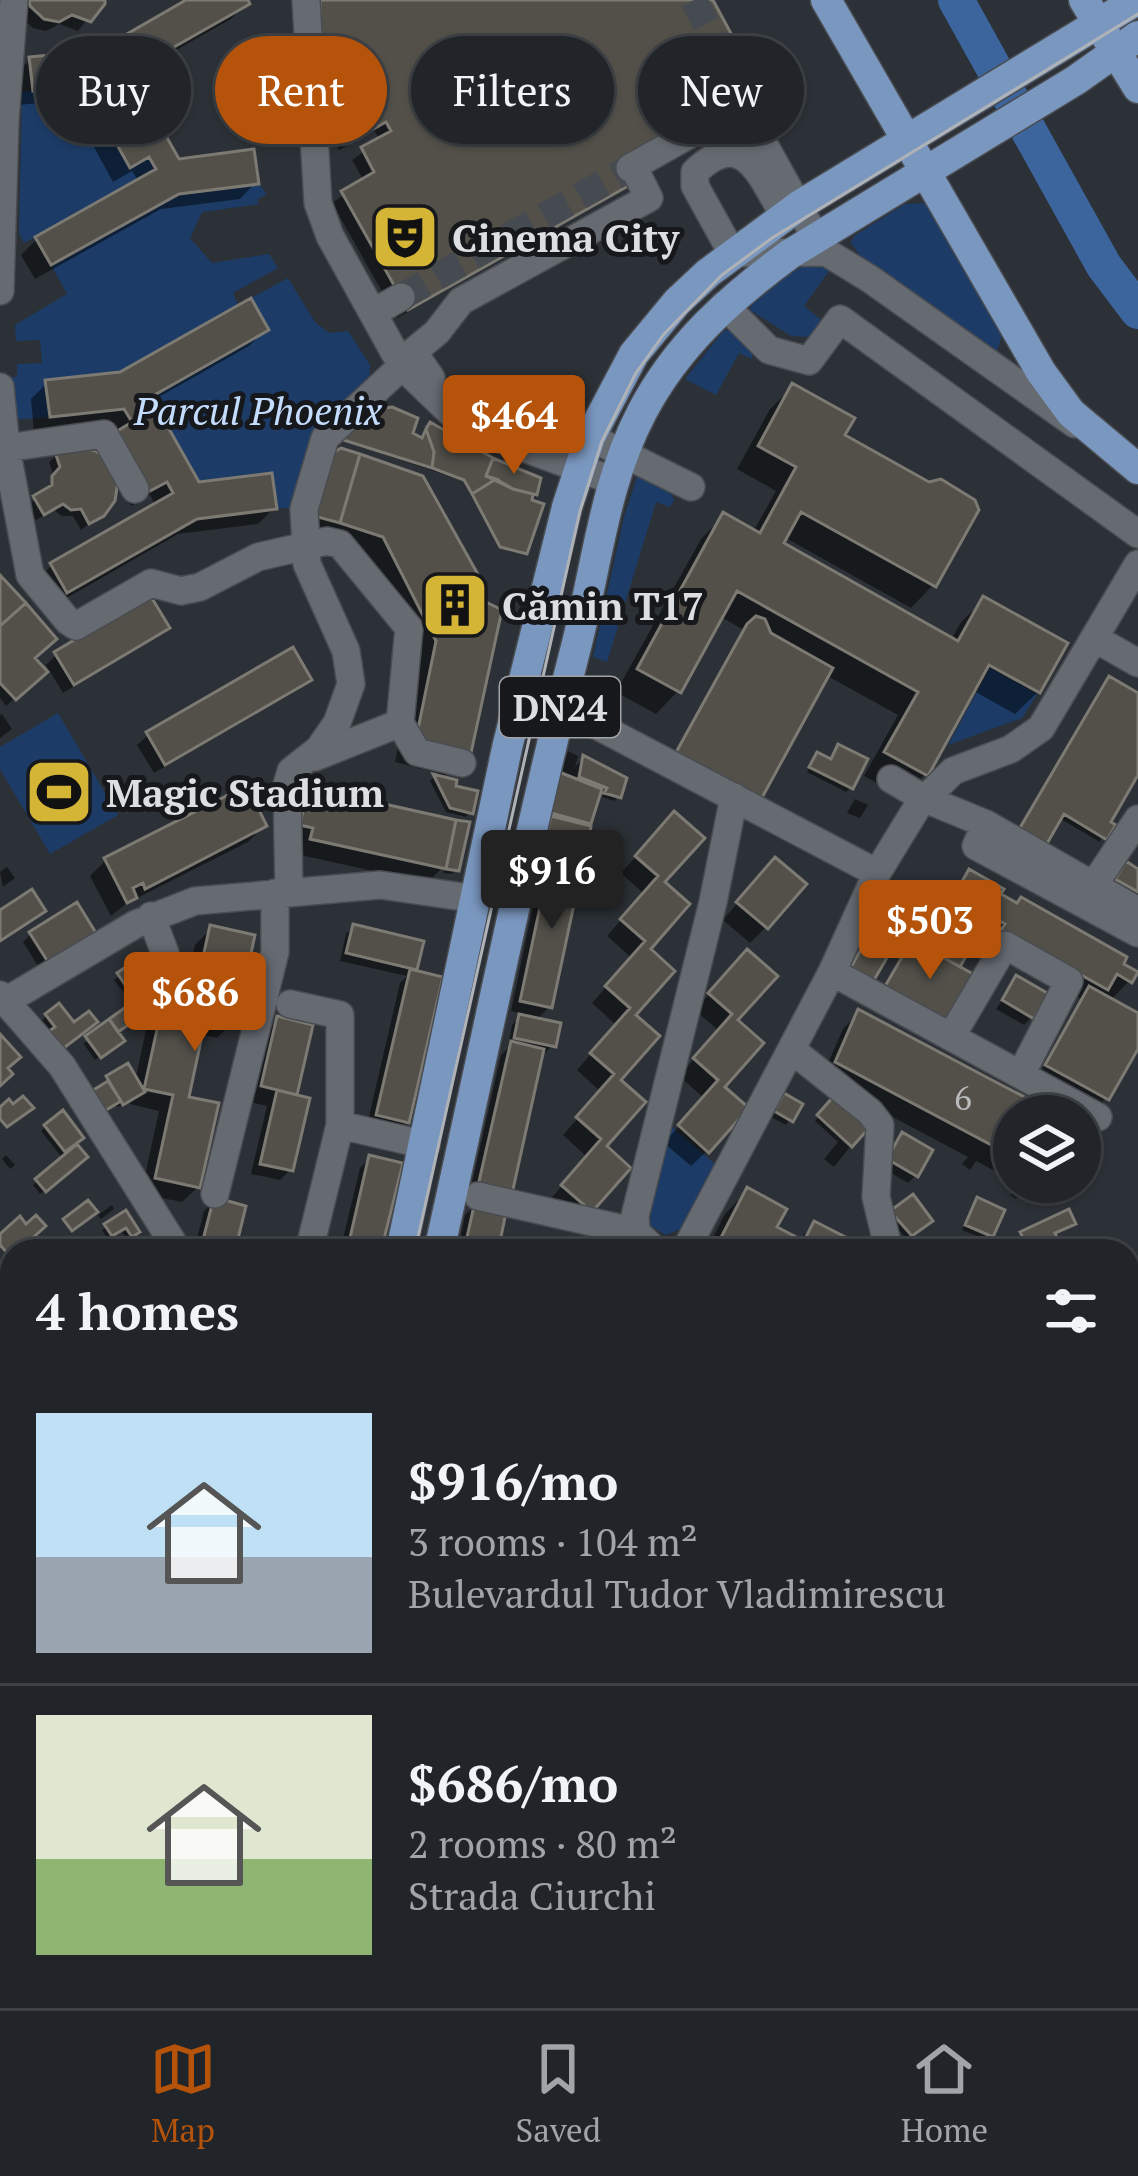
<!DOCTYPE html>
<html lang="en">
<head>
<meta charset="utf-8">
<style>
	body { margin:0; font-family:"PT Serif",serif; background:#2d3135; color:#f1f3f6; height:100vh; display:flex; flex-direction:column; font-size:45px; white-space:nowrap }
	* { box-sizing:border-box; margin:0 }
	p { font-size:39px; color:#a2a5a8 }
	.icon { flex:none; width:66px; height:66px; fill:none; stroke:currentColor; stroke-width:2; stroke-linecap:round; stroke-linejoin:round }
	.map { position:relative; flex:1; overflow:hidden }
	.details { position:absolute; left:0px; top:1239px; width:1140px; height:771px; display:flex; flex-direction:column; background:#212529; border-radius:36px 36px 0 0; box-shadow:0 3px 9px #0004,0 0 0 3px #3e4246 }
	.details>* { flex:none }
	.banner { position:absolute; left:36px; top:36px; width:1068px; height:108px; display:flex; gap:24px }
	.controls { position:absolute; left:993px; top:1095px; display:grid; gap:24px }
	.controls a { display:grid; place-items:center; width:108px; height:108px; border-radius:50%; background:#212529; box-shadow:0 3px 9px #0004,0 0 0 3px #3e4246; font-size:60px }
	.price { position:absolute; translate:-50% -102px; padding:0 27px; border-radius:12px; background:#b45309; color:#fff; font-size:39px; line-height:78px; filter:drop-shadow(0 3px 6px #0008) }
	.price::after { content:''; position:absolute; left:50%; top:72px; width:36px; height:27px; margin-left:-18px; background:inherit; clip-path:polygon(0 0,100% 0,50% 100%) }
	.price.current { background:#222; color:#fff }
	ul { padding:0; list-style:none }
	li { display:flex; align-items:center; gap:36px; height:300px; padding:0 36px }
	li+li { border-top:3px solid #3e4246 }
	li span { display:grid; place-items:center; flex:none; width:336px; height:240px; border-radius:0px; color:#555 }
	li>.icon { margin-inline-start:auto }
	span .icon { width:144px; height:144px; fill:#fffc; stroke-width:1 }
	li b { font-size:51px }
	h2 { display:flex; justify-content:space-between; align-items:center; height:144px; padding:0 36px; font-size:51px }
	.pill { padding:0 42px; border-radius:54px; background:#212529; box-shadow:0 3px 9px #0004,0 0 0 3px #3e4246; font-size:42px; line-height:108px }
	.pill.current { background:#b45309; color:#fff }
	.tabs { display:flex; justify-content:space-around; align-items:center; height:168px; border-top:3px solid #3e4246; background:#212529; font-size:33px; color:#a2a5a8 }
	.tabs a { display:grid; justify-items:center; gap:6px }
	.tabs .current { color:#b45309 }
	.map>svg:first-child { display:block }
</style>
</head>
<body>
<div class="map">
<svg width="1138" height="2008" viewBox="0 0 1138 2008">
	<rect width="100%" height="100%" fill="#2c3137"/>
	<path fill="#1c3c67" d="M107 83 113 98 96 108 130 167 149 157 156 169 24 243 19 233 22 92Z
		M259 184 267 194 257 200 259 204 202 212 190 238 212 263 269 254 278 268 233 293 238 305 120 372 46 380 50 417 13 420 8 377H17V364L42 363 40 340 16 341 15 325 67 294 51 265 179 194Z
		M925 203 1002 335 997 351 988 349 861 257 851 243 854 236 905 204Z
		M818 263 831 268 804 306 825 323 811 337 791 336 750 310 752 303C772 288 792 266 818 263Z
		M288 278 315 322 329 333 348 331 370 365 369 384 296 507 277 509 272 473 199 482 151 397 268 331 251 298Z
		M724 330 735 332 752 351V359L739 353 716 395 685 379Z
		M639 471 670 490 674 500 670 507 656 502 607 662 593 657 624 517Z
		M990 668 1037 694 1022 718 948 745Z
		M58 713 118 815 50 854 0 769V747Z
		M672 1127 716 1165 685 1227 666 1235 651 1226 650 1215Z"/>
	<path fill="#0007" d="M20 0H102L78 31 59 24 46 31 33 28 20 17Z
		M192 0H244L246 4 231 19 129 77 178 162 255 183 240 199 161 209 35 279 21 255 37 239 139 182 132 171 113 182 82 125 97 110 91 98 18 105 14 75 30 60 100 53Z
		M710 0 721 51 694 65 634 181 623 191 397 318 332 203 364 181 352 160 380 140 374 130 339 150 328 131 351 113 322 60 311 12 324 0Z
		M265 330 249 346 150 402 197 486 274 508 258 524 178 534 51 607 36 581 52 565 156 506 150 495 131 506 116 479 101 514 81 530 73 516H62L54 510 36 520 27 506 46 492 54 477 49 462 57 455 107 463 115 436 34 432 31 399 47 383 121 375Z
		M793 387 841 437 933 585 911 608 784 537 780 545 951 640 961 622 984 600 1038 692 1015 714 972 690 925 774 903 797 864 776 898 715 719 616 678 691 656 714 616 692 701 539 724 516 753 532 776 491 737 469 770 409Z
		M409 435 528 502 523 554 499 547 463 481 338 439Z
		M325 464 421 478 468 752 441 779 470 812 466 817 446 812 430 781 438 773 395 762 415 665 361 559 324 528 308 523Z
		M0 579 31 658 43 672 6 706 0 698Z
		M166 628 156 638 63 693 46 665 56 655Z
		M308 679 298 690 154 773 137 745 148 735Z
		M1138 696V781L1133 778 1107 823 1100 842 1059 818Z
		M2 714 12 729 0 738V715Z
		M568 751 578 756 575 767 584 758 618 797 614 801 602 797 605 793 599 790 584 827V845L580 850 544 841 553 783 564 772 561 770Z
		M817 755 830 762 851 787 846 792 807 772Z
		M309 790 466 824 456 870 452 874 443 873 446 864 427 883 296 854 299 844 286 841 293 806Z
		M855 799 868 805 860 818 847 813Z
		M252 803 264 826 248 842 127 903 111 916 90 876 106 860Z
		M659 831 661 883 590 1210 548 1202 587 1157 563 1135 601 1092 577 1070 616 1025 592 1003 632 958 607 936 644 894 621 873Z
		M552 858 549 1007 536 1021 553 1045 545 1053 540 1052 509 1192 469 1196 501 1055 508 1048 512 1025 523 1014 511 1011 541 868Z
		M7 867 15 878 3 887 0 872Z
		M1122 869 1138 872V899L1113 884Z
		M969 873 997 896 1120 965 1129 981 1110 1001 1138 1016V1042L1100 1106 1040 1073 1081 999 988 946 991 940 976 932 879 996 905 951 912 943 920 948 953 889Z
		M759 877 766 927 750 943 723 920Z
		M354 927 415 969 411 972 406 1122 396 1132 367 1125 400 983 407 976 340 961 346 934Z
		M211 929 233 1022 217 1038 199 1034 185 1099 198 1187 182 1202 141 1194 159 1111 130 1104 131 1100 118 1107 92 1094 127 1067 135 1081 148 1021 164 1005 181 1009 195 945Z
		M31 934 85 940 39 968 23 942Z
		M133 966 140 988 127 997 114 980Z
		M732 969 734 1020 721 1087 707 1151 691 1166 664 1143 704 1098 679 1076 719 1031 695 1010Z
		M1017 978 1032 1017 1024 1025 996 1009Z
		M58 1007 73 1027 52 1033 42 1020Z
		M859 1013 1054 1116H1014V1181L976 1161 970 1170 962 1164 968 1157 821 1079 843 1029Z
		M278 1020 294 1093 290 1170 280 1180 251 1174 267 1106 246 1101 262 1036Z
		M115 1032 116 1045 95 1060 83 1043Z
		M834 1100 865 1128 834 1167 824 1159 838 1142 815 1121Z
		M780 1101 799 1105 786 1125 771 1117Z
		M62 1114 73 1144 84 1157 40 1194 33 1185 63 1159 41 1131Z
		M902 1136 916 1175 908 1183 881 1167Z
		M6 1155 15 1165 10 1169 2 1159Z
		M370 1158 378 1251H340L360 1168Z
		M1016 1182H1038L1031 1189Z
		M1016 1187 1022 1191 1016 1199 1010 1195Z
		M747 1191 773 1229 798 1241 814 1225 852 1251H706L725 1214Z
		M215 1201 232 1251H194L204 1211Z
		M977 1201 990 1235 986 1240 962 1230Z
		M112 1205 114 1209 101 1219 98 1215Z
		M476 1205 495 1251H458L465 1215Z
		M125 1214 132 1236 127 1240 121 1230 107 1238 102 1230Z
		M892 1214 925 1225 906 1238 888 1218Z
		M1068 1227 1052 1235 1057 1246 1053 1251H1023L1017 1239 1022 1234Z
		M570 1241 580 1244 579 1251H567Z
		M1133 1308 1138 1326 1128 1331V1311Z
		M12 1324V1381L4 1389 0 1384V1335Z
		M1138 1447V1479L1129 1462Z
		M1138 1575V1586L1133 1589 1128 1581Z
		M1138 1605V1630L1133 1633 1128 1626V1611Z
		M0 1760 12 1763 9 1779 0 1783Z
		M1128 1763 1138 1769 1128 1786Z
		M12 1821V1853L5 1859 0 1853V1831Z
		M1138 1934V1964L1128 1976V1946Z
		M94 1998H171L161 2008Z
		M288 1998H327L325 2008H286Z
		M343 1998H398L395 2008H352L341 2005Z
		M502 1998H557L554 2008H503Z
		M709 1998H733L719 2008Z
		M28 1999 42 2002 40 2008H24Z"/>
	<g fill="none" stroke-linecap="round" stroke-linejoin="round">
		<path stroke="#3c659d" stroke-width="36" d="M956 0 1104 266 1138 311"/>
	</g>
	<path fill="#525049" stroke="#7c7a72" stroke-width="3" d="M29 0H105V4L91 22 72 15 59 22 44 19 30 6Z
		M186 0H248L250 4 130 72 179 159 254 149 259 184 179 194 51 265 35 237 156 169 149 157 130 168 96 107 114 97 107 83 33 91 29 57 99 50Z
		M320 0H713L735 41 695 62 719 105 637 181 408 310 341 191 374 172 361 147 391 131 386 122 350 142 336 118 362 104 333 52 321 59Z
		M251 298 269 330 151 397 199 482 272 473 277 509 197 519 67 593 50 563 173 493 167 482 148 492 114 433 132 422 124 409 50 417 45 380 120 372Z
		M792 383 855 418 845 435 929 482 941 479 975 500 979 510 936 587 801 512 784 543 958 641 983 596 1068 643 1040 693 989 665 928 776 884 752 918 692 737 591 681 693 637 669 723 512 760 533 796 467 758 446Z
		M392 407 418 418 413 433 422 438 426 429 434 452 432 468 337 438 377 409Z
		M430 422 493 458 486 476 496 479 472 494 464 480 432 468 434 452 426 429Z
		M75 446 96 451 112 463 118 481 115 501 104 516 89 524 81 509 71 510 63 504 44 515 33 496 52 485V476L60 467 55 452Z
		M341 448 360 454 340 523 314 516 332 453Z
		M360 454 423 476 485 587 482 600 502 610 471 753 416 739 436 641 383 537 340 523Z
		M493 458 541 478 537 495 513 489 486 476Z
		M496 479 513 489 533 494 532 500 544 504 527 554 500 547 472 494Z
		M0 575 26 603 0 626Z
		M150 595 170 628 74 685 54 652Z
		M26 603 57 639 35 658 48 672 16 700 0 683V626Z
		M756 616 765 619 771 633 833 668 759 803 674 756 747 624Z
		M293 647 312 680 165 765 146 732Z
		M1109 676 1138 693V775L1111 822 1116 825 1107 840 1064 814 1041 854 1014 838Z
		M838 744 868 759 853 789 809 767 817 752 831 759Z
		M583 755 627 778 621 798 604 793 607 788 579 777Z
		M559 772 602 789 591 824 551 813Z
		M433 774 457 780 456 786 478 791 473 814 450 808Z
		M308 787 456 820 446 869 310 839 313 828 300 825Z
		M242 788 247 796 256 792 260 800 255 802 267 826 145 889 143 883 133 888 137 898 127 903 104 858Z
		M674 811 705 838 665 882 690 904 651 949 675 971 636 1015 660 1036 621 1080 646 1102 607 1146 631 1168 592 1212 561 1185 601 1139 576 1117 614 1074 590 1053 630 1008 605 986 645 941 620 919 658 876 635 856Z
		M551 816 591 826 587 847 546 837Z
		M456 820 470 822 459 871 446 869Z
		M551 855 583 862 552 1008 520 1001Z
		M775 857 807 884 768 929 736 902Z
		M1126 861 1138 869V892L1115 879Z
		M969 869 1004 889 1001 894 1017 903 1021 897 1127 957 1124 964 1138 972 1132 983 1117 974 1108 990 1001 930 1005 924 989 915 960 967 925 947Z
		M32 889 46 911 0 941V910Z
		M77 902 96 933 48 962 29 932Z
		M878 920 901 934 874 980 851 967Z
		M353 924 424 941 417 970 346 953Z
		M210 925 255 935 236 1023 206 1017 189 1097 219 1103 200 1188 155 1178 173 1095 144 1089 163 1002 192 1008Z
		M912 940 975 975 948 1024 884 988Z
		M747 949 778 976 738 1020 764 1043 725 1087 749 1108 709 1153 678 1125 718 1080 693 1058 732 1014 708 993Z
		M133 962 148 984 132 995 117 973Z
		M410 969 443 977 409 1123 376 1115Z
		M1016 975 1049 994 1034 1019 1002 1000Z
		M1089 986 1138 1013V1049L1109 1100 1045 1065Z
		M59 1003 74 1022 89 1011 98 1022 56 1054 42 1036 55 1027 45 1014Z
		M130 1004 140 1017 118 1032 109 1019Z
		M858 1009 990 1079 1061 1116H1014V1157L835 1062Z
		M519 1014 561 1023 556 1047 514 1038Z
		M277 1016 313 1025 297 1095 261 1086Z
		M109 1019 125 1041 101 1058 85 1036Z
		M0 1034 21 1057 8 1068 13 1074 0 1086Z
		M511 1041 544 1049 512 1194 478 1186Z
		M128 1063 145 1092 123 1105 106 1076Z
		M108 1081 121 1101 103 1112 90 1092Z
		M277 1090 310 1098 293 1171 260 1164Z
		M784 1093 803 1104 793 1122 774 1111Z
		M23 1096 34 1108 7 1127 0 1119V1107L9 1099 13 1104Z
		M834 1096 869 1128 852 1147 817 1115Z
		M63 1110 84 1138 65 1152 44 1125Z
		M902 1132 933 1150 918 1177 887 1159Z
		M77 1144 88 1157 46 1192 35 1179Z
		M369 1155 403 1163 381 1251H347Z
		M747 1187 787 1209 777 1227 804 1241 814 1221 859 1244 856 1251H714Z
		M913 1194 933 1221 912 1236 890 1211Z
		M214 1197 246 1206 235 1251H200Z
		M977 1197 1005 1210 993 1237 965 1225Z
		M88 1200 98 1212 72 1231 63 1219Z
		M475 1201 507 1208 498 1251H464Z
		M1069 1209 1076 1224 1055 1233 1061 1247 1029 1251 1020 1232Z
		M126 1210 140 1232 132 1237 126 1228 112 1236 104 1224Z
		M36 1215 46 1226 18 1251H12L11 1257 0 1245V1234L20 1216 26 1224Z
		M12 1320V1382L0 1369V1331Z
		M354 1998H401L398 2008H353Z
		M516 1998H560L557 2008H514Z"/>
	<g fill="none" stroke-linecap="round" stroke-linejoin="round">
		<path stroke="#464b51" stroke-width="27" stroke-dasharray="27 14" stroke-linecap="butt" d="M694 0 719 50
			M401 297 630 168"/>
		<g stroke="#494c51" stroke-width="30">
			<path id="minor" d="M306 0 318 203 330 236 402 366 452 414 483 433 614 481
				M719 50 736 82 742 105 816 238
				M630 168 742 105
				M785 217C762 179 744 124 695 172V186L732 253 826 252 870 279 1075 424
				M0 291 5 120 14 0
				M724 305 769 350 809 361 840 319 1138 534
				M373 313 401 297
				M431 378 413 352 437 332 461 301 649 198 633 166
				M0 387 6 448 30 575 68 621 76 626 151 583 181 591 200 587 258 557 327 541 340 544 409 628 400 723 417 752 462 763
				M590 437 691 487
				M6 448 104 434 135 489
				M1096 639 1138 663
				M560 706 877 873
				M315 757 400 723
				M891 779 923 798 986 824 1138 911
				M986 824 976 846 1138 933
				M1093 886 1138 819
				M289 892 287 785 291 771 319 749 337 723 351 684 346 651 307 564 304 509 325 438 402 366
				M151 916 165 953 162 968
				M832 972 1098 1117
				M0 995 62 1066 178 1251
				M6 1001 136 924 195 901 380 885 477 899
				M290 1004 340 1015V1125L426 1145
				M951 1037 1005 945 1069 981 1021 1074
				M792 1050 870 1112 880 1125 876 1197 889 1251
				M215 1194 275 952V893
				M478 1196 636 1232 656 1251
				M636 1232 635 1216 713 902 734 797
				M309 1251 340 1125
				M685 1251 832 972 877 873 918 806 953 771 1011 749 1041 728 1138 564
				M0 1615 12 1625
				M1128 1657 1138 1675
				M1128 1732 1138 1728
				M0 1784 12 1786
				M0 1904 12 1893
				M650 1998 657 2008
				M1076 1998 1090 2008
				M68 2008 71 1998"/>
		</g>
		<g stroke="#494c51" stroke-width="33">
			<path id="major" d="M826 0 1041 372 1071 413 1138 469
				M1084 0 1138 88
				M401 1251 507 748 567 507 590 437 634 354 677 302 708 273 800 205 1137 0
				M439 1251C485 1047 526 842 578 639 597 563 605 482 642 412 677 345 730 298 790 254L1076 80 1138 36
				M0 1440 12 1447
				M239 2008 242 1998
				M463 2008V1998"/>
		</g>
		<use href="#minor" stroke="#666b72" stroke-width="27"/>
		<use href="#major" stroke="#7a97bf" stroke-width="30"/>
		<path stroke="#afb3b7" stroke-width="3" d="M415 1251 580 511 602 441 636 373 664 334 722 275 772 238 1138 14
			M468 1998V2008"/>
	</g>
	<defs>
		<g id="theatre-square" transform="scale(3.45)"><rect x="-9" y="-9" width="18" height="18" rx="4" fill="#d5b535" stroke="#16181b"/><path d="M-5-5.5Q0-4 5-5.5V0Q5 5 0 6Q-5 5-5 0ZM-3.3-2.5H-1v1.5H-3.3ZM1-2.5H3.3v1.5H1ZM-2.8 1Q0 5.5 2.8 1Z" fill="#111"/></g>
		<g id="building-square" transform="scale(3.45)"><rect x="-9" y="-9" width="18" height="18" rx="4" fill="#d5b535" stroke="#16181b"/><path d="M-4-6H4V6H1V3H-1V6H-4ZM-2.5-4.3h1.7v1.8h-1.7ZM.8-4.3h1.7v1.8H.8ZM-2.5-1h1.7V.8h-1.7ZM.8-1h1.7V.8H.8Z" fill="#111"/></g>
		<g id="stadium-square" transform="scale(3.45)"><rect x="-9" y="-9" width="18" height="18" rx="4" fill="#d5b535" stroke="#16181b"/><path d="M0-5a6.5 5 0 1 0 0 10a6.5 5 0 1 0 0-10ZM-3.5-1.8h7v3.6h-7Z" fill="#111"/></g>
	</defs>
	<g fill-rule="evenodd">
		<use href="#theatre-square" x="405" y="237"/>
		<use href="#building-square" x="455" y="605"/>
		<use href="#stadium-square" x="59" y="792"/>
	</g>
	<g text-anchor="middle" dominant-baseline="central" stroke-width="10" stroke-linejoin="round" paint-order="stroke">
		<g font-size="33" fill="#babbbc">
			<text x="963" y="1097">6</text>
		</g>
		<rect fill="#16181b" stroke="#a1a3a6" stroke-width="3" x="500" y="677" width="120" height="60" rx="9"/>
		<g font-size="36" font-weight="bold" fill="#dcdfe2">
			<text x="560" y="707">DN24</text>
		</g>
		<g font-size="39" font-weight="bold" fill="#dcdfe2" stroke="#16181b" text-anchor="start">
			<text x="452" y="237">Cinema City</text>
			<text x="502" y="605">Cămin T17</text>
			<text x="106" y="792">Magic Stadium</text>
		</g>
		<g font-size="39" font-style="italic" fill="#c4dcfd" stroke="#16181b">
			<text x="258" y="410">Parcul Phoenix</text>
		</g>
	</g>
</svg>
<div class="controls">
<a><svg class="icon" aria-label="layers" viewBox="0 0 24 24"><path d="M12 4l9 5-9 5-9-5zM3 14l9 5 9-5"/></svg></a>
</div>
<b class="price" style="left:514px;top:477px">$464</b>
<b class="price current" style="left:552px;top:932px">$916</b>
<b class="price" style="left:930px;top:982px">$503</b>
<b class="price" style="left:195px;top:1054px">$686</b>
<div class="banner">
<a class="pill">Buy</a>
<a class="pill current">Rent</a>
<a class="pill">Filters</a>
<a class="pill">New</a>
</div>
<section class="details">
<h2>4 homes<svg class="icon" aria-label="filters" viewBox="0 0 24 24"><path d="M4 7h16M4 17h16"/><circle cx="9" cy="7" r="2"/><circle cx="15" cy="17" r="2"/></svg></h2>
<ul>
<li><span style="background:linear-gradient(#bfe0f5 60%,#9aa5b1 0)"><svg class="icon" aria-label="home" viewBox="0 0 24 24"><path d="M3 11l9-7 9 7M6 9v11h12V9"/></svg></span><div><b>$916/mo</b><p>3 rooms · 104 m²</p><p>Bulevardul Tudor Vladimirescu</p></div></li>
<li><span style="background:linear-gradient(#dfe7d0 60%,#8fb573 0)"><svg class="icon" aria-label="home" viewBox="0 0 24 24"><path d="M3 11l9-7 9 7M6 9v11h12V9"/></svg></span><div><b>$686/mo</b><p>2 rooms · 80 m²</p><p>Strada Ciurchi</p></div></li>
</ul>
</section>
</div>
<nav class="tabs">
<a class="current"><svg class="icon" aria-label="map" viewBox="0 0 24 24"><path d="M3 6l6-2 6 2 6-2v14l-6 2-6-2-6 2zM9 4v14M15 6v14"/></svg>Map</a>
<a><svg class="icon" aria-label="saved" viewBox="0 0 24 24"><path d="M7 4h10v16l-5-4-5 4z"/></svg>Saved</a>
<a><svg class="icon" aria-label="home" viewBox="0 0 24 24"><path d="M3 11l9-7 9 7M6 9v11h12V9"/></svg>Home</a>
</nav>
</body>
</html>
